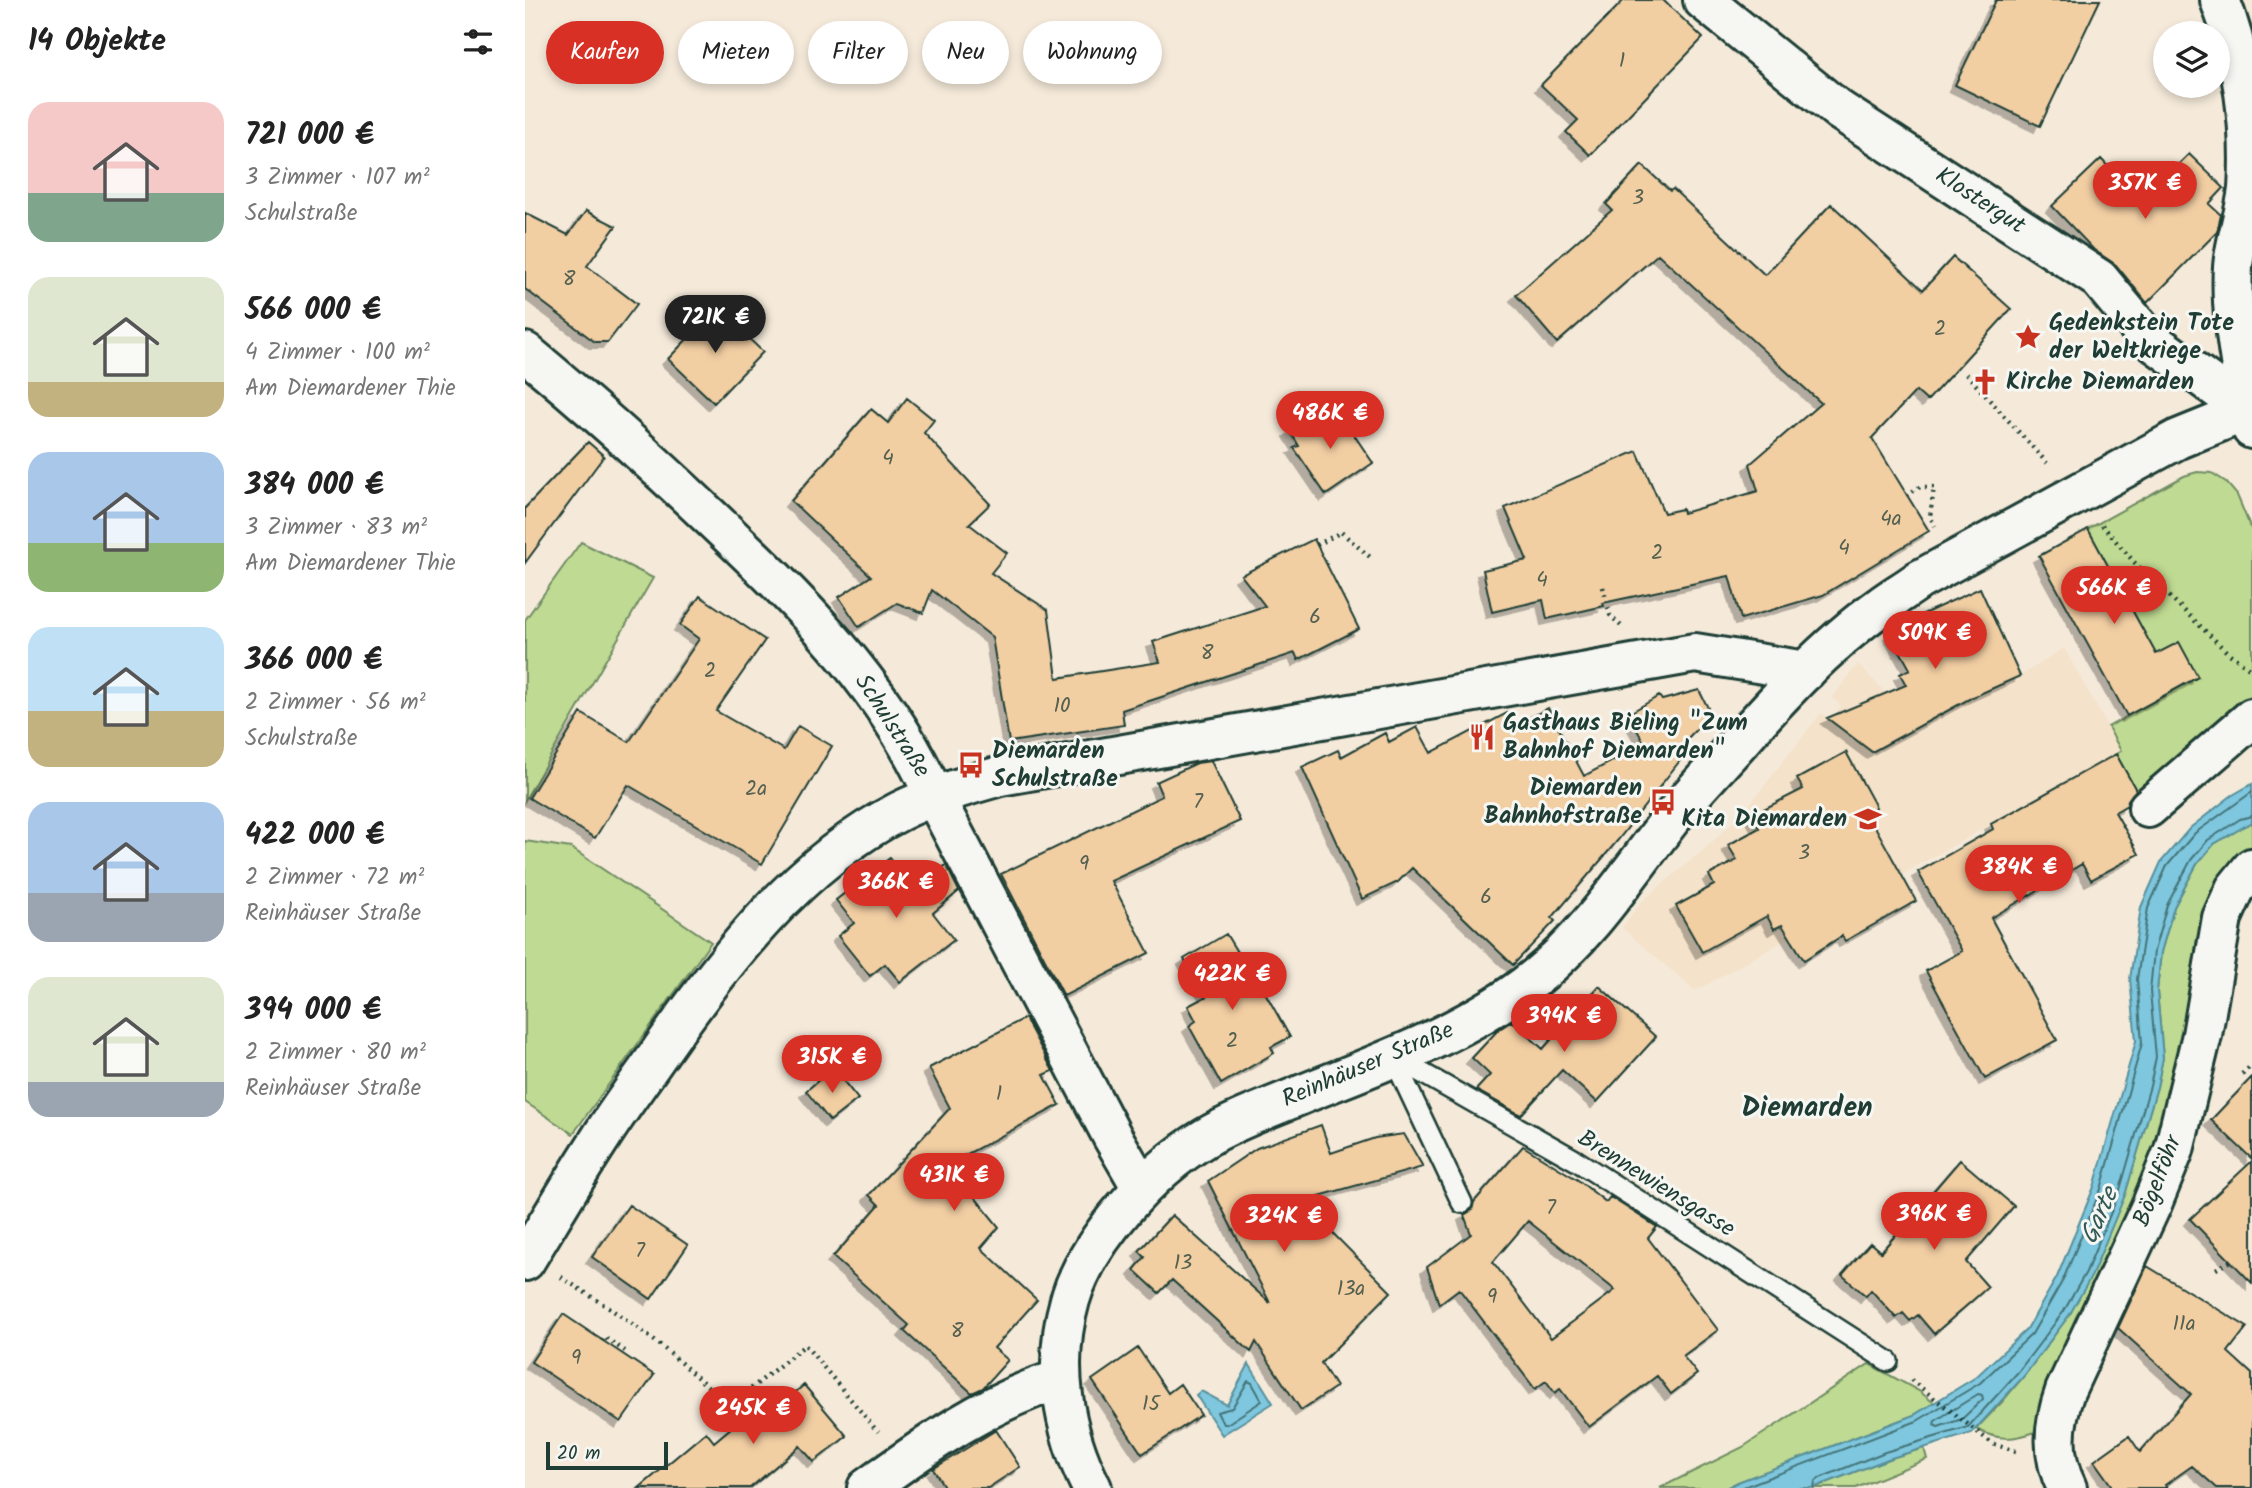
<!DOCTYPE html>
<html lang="de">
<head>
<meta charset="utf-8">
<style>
	body { margin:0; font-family:Kalam,sans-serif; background:#f2f2f2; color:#222; height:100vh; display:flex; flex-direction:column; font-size:26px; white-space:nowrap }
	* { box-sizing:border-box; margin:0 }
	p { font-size:23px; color:#767676 }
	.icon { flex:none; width:38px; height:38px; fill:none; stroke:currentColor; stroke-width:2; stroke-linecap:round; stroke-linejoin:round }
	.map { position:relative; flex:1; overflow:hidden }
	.drawer { display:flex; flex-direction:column; background:#fff; width:525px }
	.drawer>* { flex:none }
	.hud { position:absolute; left:21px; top:21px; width:665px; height:63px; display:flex; gap:14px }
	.fabs { position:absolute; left:1628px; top:21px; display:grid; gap:14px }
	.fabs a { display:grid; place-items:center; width:77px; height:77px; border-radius:50%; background:#fff; box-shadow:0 4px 10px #0003; font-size:35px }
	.scale { position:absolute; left:21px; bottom:18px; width:122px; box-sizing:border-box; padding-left:7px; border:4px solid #1f3d34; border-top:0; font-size:19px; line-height:24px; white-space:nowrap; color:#1f3d34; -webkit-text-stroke:5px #f6f6f2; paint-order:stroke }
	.price { position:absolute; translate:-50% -60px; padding:0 16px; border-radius:24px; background:#d93025; color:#fff; font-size:23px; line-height:46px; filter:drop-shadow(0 2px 4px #0008) }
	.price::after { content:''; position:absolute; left:50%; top:42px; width:21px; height:16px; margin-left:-10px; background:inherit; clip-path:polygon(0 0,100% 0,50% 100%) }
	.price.selected { background:#222; color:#fff }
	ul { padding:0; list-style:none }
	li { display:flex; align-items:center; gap:21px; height:175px; padding:0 28px }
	li span { display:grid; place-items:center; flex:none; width:196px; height:140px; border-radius:21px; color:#555 }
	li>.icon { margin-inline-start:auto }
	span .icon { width:84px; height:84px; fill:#fffc; stroke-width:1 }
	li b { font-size:30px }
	h2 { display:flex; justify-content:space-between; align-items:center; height:84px; padding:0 28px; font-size:30px }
	.pill { padding:0 24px; border-radius:32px; background:#fff; box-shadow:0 4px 10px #0003; font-size:24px; line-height:63px }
	.pill.selected { background:#d93025; color:#fff }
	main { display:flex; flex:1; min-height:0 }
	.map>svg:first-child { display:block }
</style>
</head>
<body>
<main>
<section class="drawer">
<h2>14 Objekte<svg class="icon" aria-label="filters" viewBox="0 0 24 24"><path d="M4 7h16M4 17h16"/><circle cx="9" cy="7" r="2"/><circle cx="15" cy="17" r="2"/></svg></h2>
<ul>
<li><span style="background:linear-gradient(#f6c9c9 65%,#7fa58c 0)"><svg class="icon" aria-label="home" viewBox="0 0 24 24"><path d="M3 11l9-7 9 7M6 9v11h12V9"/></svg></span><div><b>721 000 €</b><p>3 Zimmer · 107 m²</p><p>Schulstraße</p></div></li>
<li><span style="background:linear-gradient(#dfe7d0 75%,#c2b280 0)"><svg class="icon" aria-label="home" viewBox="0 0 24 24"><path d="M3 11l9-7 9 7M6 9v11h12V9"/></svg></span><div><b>566 000 €</b><p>4 Zimmer · 100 m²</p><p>Am Diemardener Thie</p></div></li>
<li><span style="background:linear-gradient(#a9c7e8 65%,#8fb573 0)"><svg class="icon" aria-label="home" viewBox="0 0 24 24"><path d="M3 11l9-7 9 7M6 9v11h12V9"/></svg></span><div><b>384 000 €</b><p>3 Zimmer · 83 m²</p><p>Am Diemardener Thie</p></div></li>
<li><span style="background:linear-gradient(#bfe0f5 60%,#c2b280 0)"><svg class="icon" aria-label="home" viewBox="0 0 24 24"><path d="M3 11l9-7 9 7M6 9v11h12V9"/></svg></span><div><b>366 000 €</b><p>2 Zimmer · 56 m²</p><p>Schulstraße</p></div></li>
<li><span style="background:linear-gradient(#a9c7e8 65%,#9aa5b1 0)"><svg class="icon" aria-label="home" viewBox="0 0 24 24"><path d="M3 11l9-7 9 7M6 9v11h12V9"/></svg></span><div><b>422 000 €</b><p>2 Zimmer · 72 m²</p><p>Reinhäuser Straße</p></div></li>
<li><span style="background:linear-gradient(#dfe7d0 75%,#9aa5b1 0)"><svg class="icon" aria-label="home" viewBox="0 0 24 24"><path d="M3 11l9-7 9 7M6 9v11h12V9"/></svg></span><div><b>394 000 €</b><p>2 Zimmer · 80 m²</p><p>Reinhäuser Straße</p></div></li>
</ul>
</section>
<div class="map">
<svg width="1727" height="1488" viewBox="0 0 1727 1488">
	<defs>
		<filter id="shadow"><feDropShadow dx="-6" dy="6" stdDeviation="0" flood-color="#0004"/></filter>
	</defs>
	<rect width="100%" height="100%" fill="#f5eada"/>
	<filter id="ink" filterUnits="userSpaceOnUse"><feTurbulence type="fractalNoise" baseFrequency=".0143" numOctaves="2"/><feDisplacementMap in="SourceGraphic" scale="14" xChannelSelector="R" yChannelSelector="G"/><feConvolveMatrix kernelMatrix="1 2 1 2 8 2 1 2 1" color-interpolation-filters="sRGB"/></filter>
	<g filter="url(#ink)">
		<path fill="#f4e2ca" d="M1539 648 1596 751 1170 991 1097 928 1115 903 1178 850 1217 814 1296 713 1305 720 1316 706 1307 698 1333 664 1361 693 1380 728 1495 676Z"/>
		<path fill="#bfda92" stroke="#6f8c63" stroke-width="2" d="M1672 472 1687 473 1701 482 1712 495 1727 531V699L1615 798 1591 754 1596 751 1583 727 1673 677 1631 654 1563 529 1659 476Z
			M56 542 128 578 0 800V620Z
			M1727 822V847L1706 868 1689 896 1672 938 1659 1025 1641 1114 1625 1166 1513 1431C1489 1440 1473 1441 1451 1429L1477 1402 1499 1376 1545 1314 1600 1195 1632 1087 1638 1057 1632 991 1636 952 1649 907 1672 864 1689 844Z
			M0 841 46 848 186 942 48 1134 0 1102Z
			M1344 1364 1394 1391 1409 1403 1389 1415 1213 1482 1201 1488H1135L1218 1447Z
			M1399 1448 1402 1459 1331 1488H1288L1363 1459Z"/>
		<path fill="#7ec7df" stroke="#58909b" stroke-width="2" d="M1727 784V822L1689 844 1672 864 1649 907 1636 952 1632 991 1638 1058 1632 1087 1600 1195 1567 1275 1545 1314 1499 1376 1447 1433 1363 1459 1288 1488H1201L1213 1482 1389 1415 1451 1377 1502 1329 1532 1277 1569 1187 1611 1041 1605 979 1616 907 1636 862 1665 828 1706 796Z
			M724 1364 748 1403 697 1435 671 1395 676 1391 702 1405Z"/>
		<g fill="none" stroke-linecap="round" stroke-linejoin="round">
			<path stroke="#457478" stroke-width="2" d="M723 1381 727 1383 737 1401 702 1424H698L692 1412 707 1408Z
				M1453 1394 1457 1395 1458 1399 1437 1419 1413 1427 1409 1425 1410 1421Z
				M1216 1488 1392 1421 1455 1383 1507 1334 1538 1280 1576 1189 1617 1043 1612 979 1623 908 1642 866 1670 833 1727 792
				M1289 1488 1290 1482 1295 1478 1360 1452 1443 1427 1493 1372 1539 1311 1561 1272 1594 1193 1625 1086 1631 1057 1625 991 1629 951 1642 905 1666 860 1683 840 1715 819 1727 816"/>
		</g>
		<path fill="#f2cea3" stroke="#1f3d34" stroke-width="2" fill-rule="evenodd" filter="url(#shadow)" d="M1099 0H1138L1178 38 1065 155 1041 132 1053 120 1016 85Z
			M1471 0H1575L1515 126 1430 85Z
			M1664 154 1699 188 1684 204 1696 215 1692 232 1622 303 1591 265 1569 250 1527 206 1576 159 1616 201Z
			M1117 165 1145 191 1148 189 1240 275 1306 204 1398 290 1428 257 1486 309 1402 401 1391 391 1347 438 1404 531 1298 595 1216 619 1204 576 1078 603 1079 606 1022 619 1018 600 967 612 958 570 1002 560 980 508 1112 451 1139 513 1157 509 1158 513 1233 491 1225 464 1296 403 1133 254 1032 343 991 295 1087 210 1081 204Z
			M61 211 91 226 62 266 112 304 83 342H70L0 289V213L43 235Z
			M192 308 238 352 189 403 143 359Z
			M382 398 409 420 399 433 465 504 444 524 482 553 466 573 523 610 532 678 635 662 628 642 740 606 716 575 789 539 834 629 773 660 770 653 597 710 599 725 484 742 467 637 407 590 398 613 372 603 334 627 314 597 346 576 266 501 346 409 363 423Z
			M798 410 811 425 819 420 848 463 801 495 769 448 774 446 765 431Z
			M63 442 79 456 0 563V508Z
			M1563 529 1631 654 1654 642 1673 677 1602 716 1514 556Z
			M1455 588 1495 676 1446 698 1347 752 1302 718 1381 685 1375 674 1385 669 1365 633 1396 615Z
			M175 596 240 640 191 711 259 750 273 726 307 746 237 864 103 785 70 838 4 798 56 713 104 742 174 639 155 625Z
			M1174 690 1186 714 1160 741 1164 749 1093 840 1027 918 1030 921 988 965 887 868 873 882 837 899 777 767 813 750 816 757 860 733 864 742 892 727 906 753 982 713 989 726 1023 708 1059 776 1120 744 1103 714 1134 696 1137 700Z
			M1321 752 1351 807 1342 812 1391 901 1320 941 1317 936 1279 960 1257 925 1249 929 1242 916 1177 952 1151 906 1189 885 1184 875 1212 860 1203 845 1234 828 1227 815 1278 789 1272 779Z
			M1591 754 1611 790 1603 800 1602 805 1590 812 1614 854 1566 880 1557 864 1466 918 1532 1040 1460 1079 1401 971 1437 951 1393 872 1468 829 1466 824Z
			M686 761 715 821 586 881 624 953 539 996 476 874 637 796 631 782 672 763Z
			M365 858 389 889 421 865 434 891 408 913 429 940 375 982 360 964 345 976 313 936 329 923 311 900Z
			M701 934 726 975 729 973 765 1037 746 1047 749 1053 696 1084 664 1026 671 1021 663 1006 682 996 659 959Z
			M1074 986 1131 1037 1072 1102 1037 1070 996 1115 951 1090 965 1075 947 1058 973 1030 987 1021 1018 1049Z
			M500 1018 528 1071 519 1075 535 1105 423 1164 474 1227 456 1248 512 1300 469 1348 483 1360 458 1388 447 1393 379 1331 384 1325 308 1257 354 1205 344 1195 425 1108 404 1068Z
			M308 1068 333 1099 305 1121 281 1091Z
			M1727 1077V1159L1686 1120Z
			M796 1125 806 1153 850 1138 879 1134 898 1167 776 1201 866 1292 796 1363 811 1387 776 1410 731 1342 726 1352 647 1280 634 1293 609 1270 620 1257 614 1251 647 1215 745 1303 683 1181 732 1148Z
			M998 1146 1053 1180 1081 1202 1085 1197 1132 1227 1123 1238 1193 1330 1158 1356 1172 1374 1146 1394 1132 1376 1064 1427 1035 1389 1030 1393 1021 1381 1010 1389 934 1289 914 1304 902 1267 946 1234 939 1215 947 1210 949 1202ZM1003 1221 1090 1290 1026 1338 968 1262Z
			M1435 1160 1489 1206 1441 1262 1463 1287 1409 1334 1393 1315 1385 1321 1378 1313 1371 1318 1346 1290 1341 1296 1317 1275 1345 1243 1356 1252Z
			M1727 1161V1283L1665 1219Z
			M104 1205 163 1245 126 1299 67 1257Z
			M1622 1266 1722 1327 1703 1352 1727 1374V1488H1692L1667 1466 1640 1485 1642 1488H1584L1586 1485 1569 1461 1604 1436 1615 1452 1666 1394 1593 1328Z
			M38 1314 129 1375 96 1422 6 1362Z
			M613 1348 643 1393 655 1384 676 1415 617 1454 567 1380Z
			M279 1385 322 1436 289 1462 275 1446 225 1488H114L181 1432 189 1442 238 1401 247 1412Z
			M471 1430 495 1467 463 1488H420L408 1469Z"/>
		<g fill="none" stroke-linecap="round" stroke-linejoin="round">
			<g stroke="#1f3d34" stroke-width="24">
				<path id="service" d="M868 1057 937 1203
					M869 1057 1052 1161 1363 1361"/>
			</g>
			<g stroke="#1f3d34" stroke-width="44">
				<path id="minor" d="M1178 0 1314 110 1574 279 1623 338 1723 411 1727 429
					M0 352C63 404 124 459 183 515 271 598 360 684 409 796L587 1136 617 1188
					M1623 808 1727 718
					M0 1261C25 1220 49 1179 75 1139 94 1109 115 1081 135 1052 199 960 273 863 375 811 407 795 441 786 475 776L1170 653 1281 671
					M342 1488C403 1444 463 1401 536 1379
					M1542 1488C1526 1456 1528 1425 1540 1391L1627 1204 1649 1150 1677 1035 1697 918 1710 889 1727 868"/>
			</g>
			<g stroke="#1f3d34" stroke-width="44">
				<path id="tertiary" d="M1695 0C1718 59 1727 126 1723 189 1720 215 1710 241 1708 267 1705 315 1716 364 1723 411
					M567 1488C537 1430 527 1363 545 1300 563 1239 627 1170 680 1138 710 1120 745 1108 778 1094 857 1062 943 1032 1010 978 1066 933 1105 871 1149 815 1167 793 1187 772 1207 750 1252 699 1300 646 1356 606 1368 597 1382 589 1394 580L1653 439 1727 409"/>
			</g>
			<path stroke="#1f3d34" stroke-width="4.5" stroke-dasharray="2 5" stroke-linecap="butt" d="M1441 374 1522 463
				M1381 495 1395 487H1409L1405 516 1410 526
				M1577 525 1609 562 1702 652 1727 670
				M792 545 816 532 845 557
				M1078 587 1085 615 1096 626
				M1717 1074 1727 1065
				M1691 1269 1706 1261
				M36 1277C65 1296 95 1314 122 1335 152 1357 176 1384 207 1404L280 1345 353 1432
				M77 1341 79 1337 100 1351
				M1386 1380 1468 1444 1491 1451"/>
			<use href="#service" stroke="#f6f6f2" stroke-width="19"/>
			<use href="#minor" stroke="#f6f6f2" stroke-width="38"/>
			<use href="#tertiary" stroke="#f6f6f2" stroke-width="38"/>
		</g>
	</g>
	<defs>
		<g id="sight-bare" transform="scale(2.1)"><path d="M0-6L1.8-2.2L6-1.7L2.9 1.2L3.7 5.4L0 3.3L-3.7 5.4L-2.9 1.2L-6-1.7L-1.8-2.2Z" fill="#c8321e" stroke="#f6f6f2" stroke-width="2.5" paint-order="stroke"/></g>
		<g id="church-bare" transform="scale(2.1)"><path d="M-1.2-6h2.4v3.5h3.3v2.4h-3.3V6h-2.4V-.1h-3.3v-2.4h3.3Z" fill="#c8321e" stroke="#f6f6f2" stroke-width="2.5" paint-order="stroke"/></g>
		<g id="restaurant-bare" transform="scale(2.1)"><path d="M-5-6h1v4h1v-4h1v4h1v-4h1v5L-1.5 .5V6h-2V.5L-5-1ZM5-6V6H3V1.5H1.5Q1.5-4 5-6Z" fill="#c8321e" stroke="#f6f6f2" stroke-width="2.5" paint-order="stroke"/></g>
		<g id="bus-bare" transform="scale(2.1)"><path d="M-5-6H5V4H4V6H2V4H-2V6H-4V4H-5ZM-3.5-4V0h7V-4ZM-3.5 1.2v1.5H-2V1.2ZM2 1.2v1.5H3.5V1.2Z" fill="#c8321e" stroke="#f6f6f2" stroke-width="2.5" paint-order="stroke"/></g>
		<g id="school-bare" transform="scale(2.1)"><path d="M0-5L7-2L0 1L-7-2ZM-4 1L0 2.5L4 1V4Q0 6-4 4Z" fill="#c8321e" stroke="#f6f6f2" stroke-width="2.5" paint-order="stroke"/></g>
	</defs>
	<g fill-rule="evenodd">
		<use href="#sight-bare" x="1503" y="337"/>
		<use href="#church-bare" x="1460" y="382"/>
		<use href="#restaurant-bare" x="957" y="737"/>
		<use href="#bus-bare" x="446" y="765"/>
		<use href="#bus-bare" x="1138" y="802"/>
		<use href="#school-bare" x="1343" y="819"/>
	</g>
	<g text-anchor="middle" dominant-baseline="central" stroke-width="6" stroke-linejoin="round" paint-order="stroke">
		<g font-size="21" fill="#546150">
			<text x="1097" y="61">1</text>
			<text x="1113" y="198">3</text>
			<text x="44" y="279">8</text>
			<text x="1415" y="329">2</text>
			<text x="363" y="458">4</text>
			<text x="1366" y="519">4a</text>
			<text x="1319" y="548">4</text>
			<text x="1132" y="553">2</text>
			<text x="1017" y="580">4</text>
			<text x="790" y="617">6</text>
			<text x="682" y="653">8</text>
			<text x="185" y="671">2</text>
			<text x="537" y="706">10</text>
			<text x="231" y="789">2a</text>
			<text x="673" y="802">7</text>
			<text x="1279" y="853">3</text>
			<text x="559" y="864">9</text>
			<text x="961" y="897">6</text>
			<text x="707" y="1041">2</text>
			<text x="474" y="1094">1</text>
			<text x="1026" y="1208">7</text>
			<text x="115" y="1251">7</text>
			<text x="658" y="1263">13</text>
			<text x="826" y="1289">13a</text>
			<text x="967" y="1297">9</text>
			<text x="1659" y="1324">11a</text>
			<text x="432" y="1331">8</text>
			<text x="51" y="1358">9</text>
			<text x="626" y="1404">15</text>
		</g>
		<g font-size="24" fill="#1f3d34" stroke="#f6f6f2">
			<text transform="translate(1455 201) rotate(33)">Klostergut</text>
			<text transform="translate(367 726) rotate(57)">Schulstraße</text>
			<text transform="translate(843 1065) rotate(-23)">Reinhäuser Straße</text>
			<text transform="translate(1633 1181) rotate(-69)">Bögelföhr</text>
			<text transform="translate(1131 1184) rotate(32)">Brennewiensgasse</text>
		</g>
		<g font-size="24" font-weight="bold" fill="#1f3d34" stroke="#f6f6f2" text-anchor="start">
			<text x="1524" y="323">Gedenkstein Tote<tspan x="1524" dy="28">der Weltkriege</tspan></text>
			<text x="1481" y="382">Kirche Diemarden</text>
			<text x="978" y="723">Gasthaus Bieling "Zum<tspan x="978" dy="28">Bahnhof Diemarden"</tspan></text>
			<text x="467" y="751">Diemarden<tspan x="467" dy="28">Schulstraße</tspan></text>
			<text x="1117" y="788" text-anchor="end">Diemarden<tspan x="1117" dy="28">Bahnhofstraße</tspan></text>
			<text x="1322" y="819" text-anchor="end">Kita Diemarden</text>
		</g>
		<g font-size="26" font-style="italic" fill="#325956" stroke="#f6f6f2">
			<text transform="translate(1575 1216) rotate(-66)">Garte</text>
		</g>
		<g font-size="28" font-weight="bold" fill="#1f3d34" stroke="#f6f6f2">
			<text x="1282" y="1108">Diemarden</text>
		</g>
	</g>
</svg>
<div class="fabs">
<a><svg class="icon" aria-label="layers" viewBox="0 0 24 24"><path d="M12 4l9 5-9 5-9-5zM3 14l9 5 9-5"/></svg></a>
</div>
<div class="scale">20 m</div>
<b class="price" style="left:1620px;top:221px">357K €</b>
<b class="price selected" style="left:190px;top:355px">721K €</b>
<b class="price" style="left:805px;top:451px">486K €</b>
<b class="price" style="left:1589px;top:626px">566K €</b>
<b class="price" style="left:1410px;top:671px">509K €</b>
<b class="price" style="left:1494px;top:905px">384K €</b>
<b class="price" style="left:371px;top:920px">366K €</b>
<b class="price" style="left:707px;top:1012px">422K €</b>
<b class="price" style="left:1039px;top:1054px">394K €</b>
<b class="price" style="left:307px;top:1095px">315K €</b>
<b class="price" style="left:429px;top:1213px">431K €</b>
<b class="price" style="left:1409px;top:1252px">396K €</b>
<b class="price" style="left:759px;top:1254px">324K €</b>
<b class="price" style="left:228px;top:1446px">245K €</b>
<div class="hud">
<a class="pill selected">Kaufen</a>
<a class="pill">Mieten</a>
<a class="pill">Filter</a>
<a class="pill">Neu</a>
<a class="pill">Wohnung</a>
</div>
</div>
</main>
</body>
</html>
